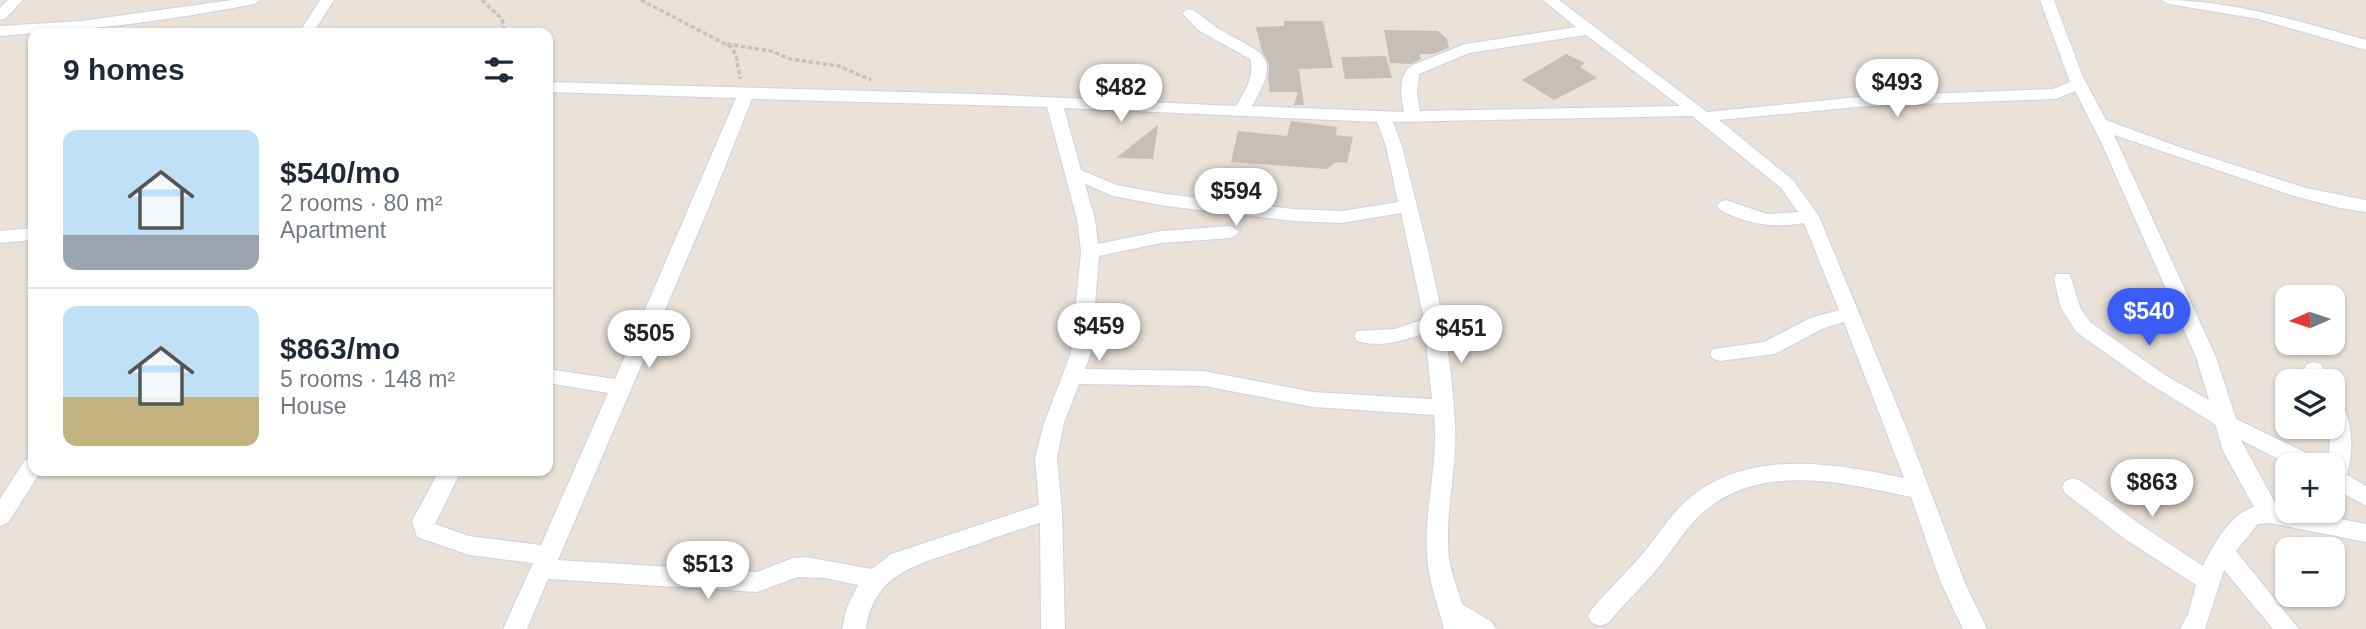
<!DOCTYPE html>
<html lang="en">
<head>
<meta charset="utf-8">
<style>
	body { margin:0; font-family:Helvetica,sans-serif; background:#f6f6f7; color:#1f2937; height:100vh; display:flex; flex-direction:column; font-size:26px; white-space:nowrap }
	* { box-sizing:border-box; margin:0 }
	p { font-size:23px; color:#747a83 }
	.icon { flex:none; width:38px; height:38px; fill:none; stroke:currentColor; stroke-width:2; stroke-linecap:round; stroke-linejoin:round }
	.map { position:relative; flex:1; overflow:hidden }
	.panel { position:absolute; left:28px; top:28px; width:525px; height:448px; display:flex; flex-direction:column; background:#fff; border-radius:14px; box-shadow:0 2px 5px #0004 }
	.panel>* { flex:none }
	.needle { width:46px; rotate:267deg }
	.buttons { position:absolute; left:2275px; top:285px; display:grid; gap:14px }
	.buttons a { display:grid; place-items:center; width:70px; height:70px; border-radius:14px; background:#fff; box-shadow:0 2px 5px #0004; font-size:35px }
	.price { position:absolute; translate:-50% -60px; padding:0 16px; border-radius:24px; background:#fff; color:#222; font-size:23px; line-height:46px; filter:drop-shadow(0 2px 4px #0008) }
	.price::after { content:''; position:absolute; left:50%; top:42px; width:21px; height:16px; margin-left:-10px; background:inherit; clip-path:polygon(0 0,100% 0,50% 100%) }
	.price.on { background:#395df6; color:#fff }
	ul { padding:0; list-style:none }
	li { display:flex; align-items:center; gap:21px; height:175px; padding:0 35px }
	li+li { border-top:2px solid #e0e1e3 }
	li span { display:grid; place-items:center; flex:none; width:196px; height:140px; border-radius:14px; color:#555 }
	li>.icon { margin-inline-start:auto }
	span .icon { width:84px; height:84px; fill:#fffc; stroke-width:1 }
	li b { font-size:30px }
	h2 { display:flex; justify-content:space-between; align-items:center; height:84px; padding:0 35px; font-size:30px }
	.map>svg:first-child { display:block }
</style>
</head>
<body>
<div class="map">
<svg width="2366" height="629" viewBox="0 0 2366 629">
	<rect width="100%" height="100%" fill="#eae2d8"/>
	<path fill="#c5bfb8" d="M1284 21H1323L1333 68 1299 69 1304 105H1294L1298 92H1270L1268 79 1269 64 1262 51 1256 27 1284 26Z
		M1384 30 1438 31 1447 39 1449 48 1433 54H1420L1421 59 1411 64 1390 63Z
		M1566 54 1585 63 1580 67 1597 78 1554 100 1522 80Z
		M1386 56 1392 78 1345 79 1341 57Z
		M1291 121 1337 127 1336 135 1353 137 1347 163 1336 162 1327 169 1231 162 1238 131 1287 136Z
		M1158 125 1153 159 1116 158Z"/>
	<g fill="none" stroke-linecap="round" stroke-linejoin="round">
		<g stroke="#ced1e0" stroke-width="2">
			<path id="minor" d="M8 0H23L5 19 0 20V8Z
				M232 0H261L254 4C170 21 85 30 0 36V26L81 21Z
				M320 0H334L313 33H299Z
				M1543 0H1559L1707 112 1868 96 2053 89 2070 82 2040 0H2054L2083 77 2106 120 2185 149 2306 188 2366 200V212L2340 208 2294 196 2114 135 2216 357 2236 419 2321 460 2323 466H2292L2241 440 2277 506 2287 508V511H2301L2366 524V542L2270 523 2258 524 2236 551 2299 629H2273L2224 570 2205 629H2180L2188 614 2196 585 2125 539 2065 493 2062 487 2065 481 2073 478 2081 481 2141 525 2203 566C2212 546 2232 512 2254 507L2223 451 2215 424 2151 385 2076 332 2061 308 2054 279 2056 274H2070L2080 307 2090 322 2165 375 2209 400 2196 357 2101 142 2075 91 2056 99 1868 106 1719 120 1793 180 1819 216 1908 432 1965 583 1987 629H1963L1941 583 1911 497C1846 483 1762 462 1706 510 1686 526 1674 549 1658 568 1642 587 1624 604 1608 623L1600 626 1592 623 1588 616 1592 609C1607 591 1624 575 1639 558 1657 538 1670 513 1692 496 1751 449 1835 463 1904 478L1844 322 1824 328 1775 354 1720 361 1713 359 1710 354 1713 349 1764 342 1810 318 1839 310 1804 223C1773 228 1748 225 1720 210L1717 206 1720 202 1726 200 1767 214 1798 212 1781 188 1692 116 1393 122 1402 146C1425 238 1451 330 1455 424 1458 469 1444 513 1449 558 1451 573 1458 589 1462 604L1492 622 1496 629H1444C1438 606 1428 579 1427 555 1424 508 1439 462 1434 415L1313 407 1204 386 1079 384 1064 423 1057 458 1062 510 1065 629H1041L1040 523C1014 531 989 540 963 549 917 565 874 573 866 629H842L847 607 858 585 825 578 798 577 757 592 548 579 527 629H503L533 563 469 555 417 537 412 521 439 471H461L435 524 469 536 541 545 608 393 548 383V369L615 379 736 98 548 92V82L978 94 1236 106C1245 91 1255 77 1250 59L1198 30 1182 13 1189 9C1200 12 1210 24 1221 30 1263 55 1283 53 1252 106L1404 112C1401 96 1397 74 1413 65L1465 44 1576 27ZM1586 35 1680 106 1420 111 1417 94 1419 74 1424 72 1469 53ZM752 99 1047 107 1077 219 1081 252 1071 353 1044 423 1035 458 1039 505 891 554 872 569 806 557 793 558 757 572 558 560 709 207ZM1064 108 1377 122 1386 146 1398 202 1342 211 1293 209 1166 194 1117 185 1081 170ZM1085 184 1113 196 1166 206 1293 221 1342 223 1401 213 1424 319 1395 329 1357 331 1354 336 1357 341C1380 348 1403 341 1425 333L1432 399 1313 392 1204 371 1085 369 1091 353 1099 256 1161 243 1231 238 1240 232 1231 226 1161 231 1098 244 1095 219Z
				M2162 0C2232 0 2298 21 2366 40V50L2258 19 2169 4Z
				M33 228V240L0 243V231Z
				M2314 362 2321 364 2331 382H2311L2304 369 2307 364Z
				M2333 396 2340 399C2353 422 2354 449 2347 475L2366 486V506L2333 488V466H2328Z
				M33 458V471H41L8 523 0 526V499L25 460Z"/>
		</g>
		<path stroke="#c3c3c3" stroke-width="3.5" stroke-dasharray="4.5 2.5" stroke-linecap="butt" d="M482 0 502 19 505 33
			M641 0 731 47 736 55 740 79
			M727 44 771 51 790 59 839 66 871 80"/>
		<use href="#minor" fill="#fff" fill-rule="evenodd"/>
	</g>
</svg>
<div class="buttons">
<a><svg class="needle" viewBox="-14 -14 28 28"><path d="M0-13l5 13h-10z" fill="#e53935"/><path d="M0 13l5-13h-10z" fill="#747a83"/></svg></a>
<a><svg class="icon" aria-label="layers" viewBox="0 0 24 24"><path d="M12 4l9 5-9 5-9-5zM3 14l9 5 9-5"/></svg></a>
<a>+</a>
<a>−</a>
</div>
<b class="price" style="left:1897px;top:119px">$493</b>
<b class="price" style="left:1121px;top:124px">$482</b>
<b class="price" style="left:1236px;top:228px">$594</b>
<b class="price on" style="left:2149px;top:348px">$540</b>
<b class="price" style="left:1099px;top:363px">$459</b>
<b class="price" style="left:1461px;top:365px">$451</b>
<b class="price" style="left:649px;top:370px">$505</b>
<b class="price" style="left:2152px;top:519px">$863</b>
<b class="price" style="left:708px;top:601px">$513</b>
<section class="panel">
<h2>9 homes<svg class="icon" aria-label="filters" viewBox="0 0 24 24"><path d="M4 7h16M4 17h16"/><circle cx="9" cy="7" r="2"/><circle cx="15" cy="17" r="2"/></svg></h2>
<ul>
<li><span style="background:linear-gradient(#bfe0f5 75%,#9aa5b1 0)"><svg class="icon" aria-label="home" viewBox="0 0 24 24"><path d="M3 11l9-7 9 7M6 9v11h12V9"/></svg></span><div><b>$540/mo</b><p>2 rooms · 80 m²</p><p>Apartment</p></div></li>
<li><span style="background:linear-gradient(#bfe0f5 65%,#c2b280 0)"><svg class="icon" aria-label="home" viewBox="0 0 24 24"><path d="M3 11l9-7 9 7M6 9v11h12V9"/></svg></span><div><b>$863/mo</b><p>5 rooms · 148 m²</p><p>House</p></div></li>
</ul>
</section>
</div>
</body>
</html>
